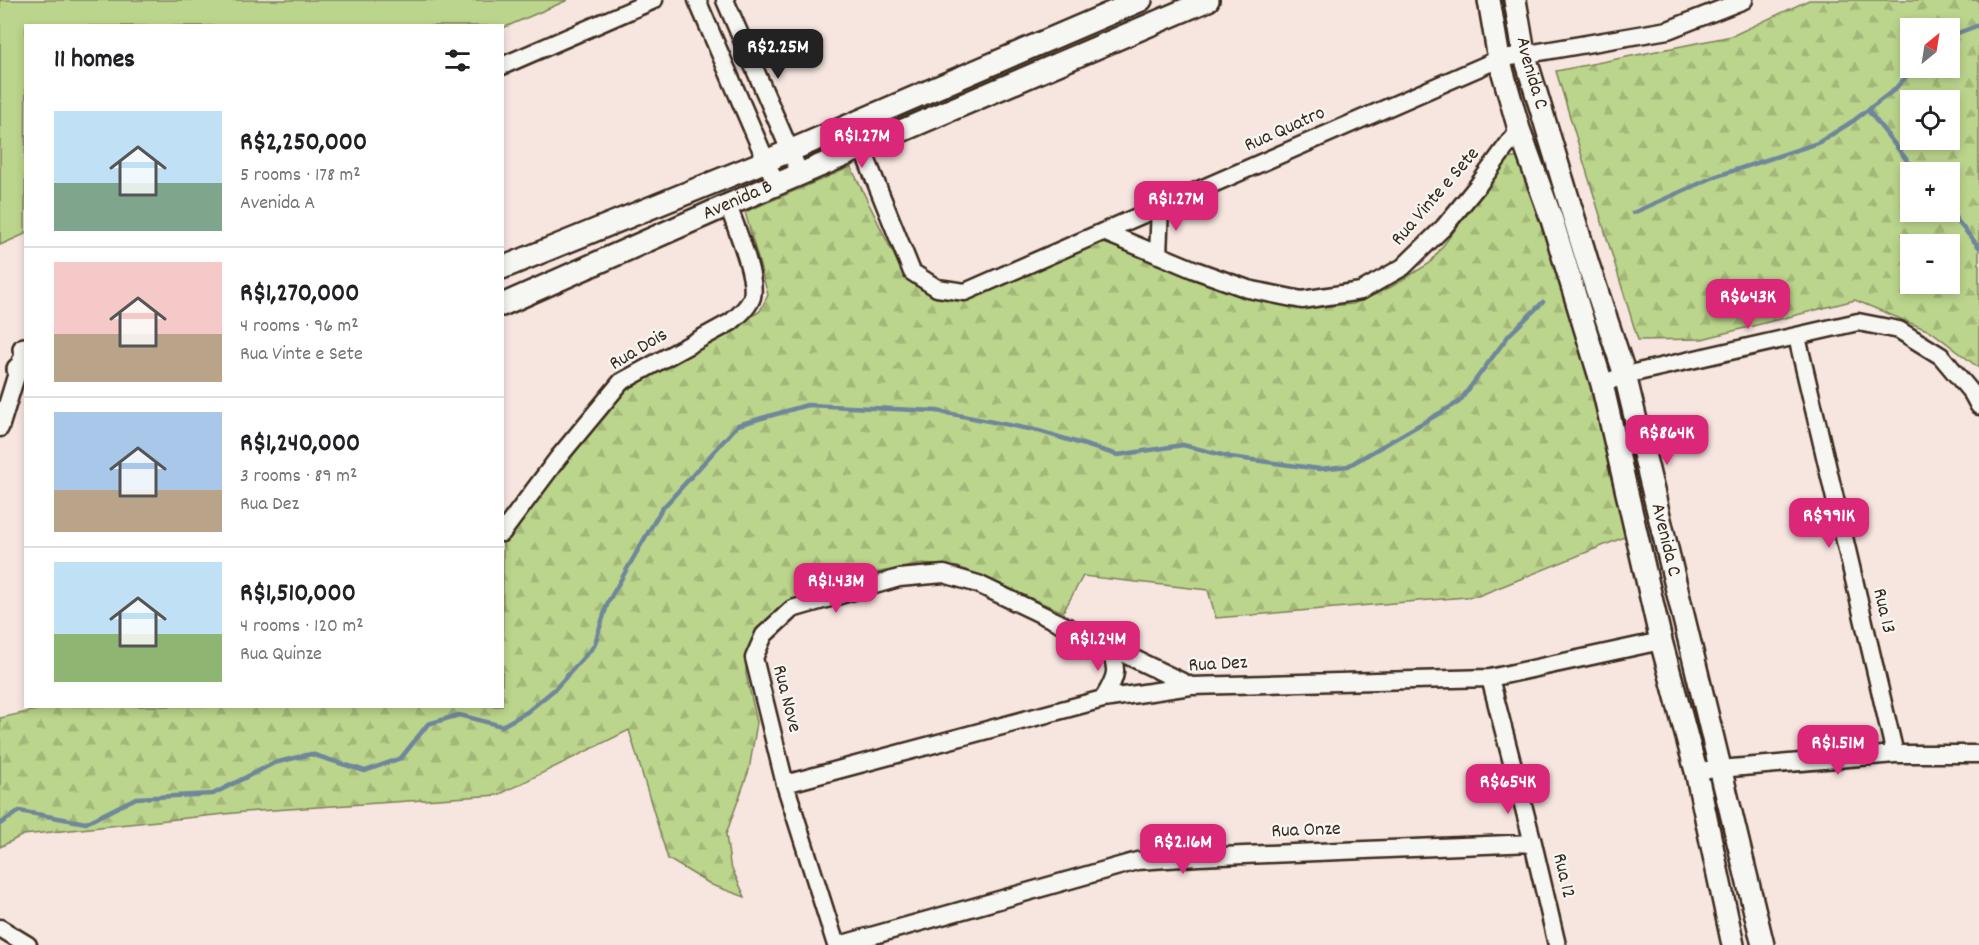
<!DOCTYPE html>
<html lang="en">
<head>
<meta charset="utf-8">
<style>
	body { margin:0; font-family:Dekko,sans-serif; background:#f2f2f2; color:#202124; height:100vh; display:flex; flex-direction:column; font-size:22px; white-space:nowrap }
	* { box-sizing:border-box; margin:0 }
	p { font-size:20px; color:#757577 }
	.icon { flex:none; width:33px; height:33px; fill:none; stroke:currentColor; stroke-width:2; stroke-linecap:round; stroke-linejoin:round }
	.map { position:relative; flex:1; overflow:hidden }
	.drawer { position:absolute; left:24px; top:24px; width:480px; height:684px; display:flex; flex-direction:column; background:#fff; border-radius:0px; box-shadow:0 3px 9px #0003 }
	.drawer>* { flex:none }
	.needle { width:39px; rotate:30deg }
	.buttons { position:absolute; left:1900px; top:18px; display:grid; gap:12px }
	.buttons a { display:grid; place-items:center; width:60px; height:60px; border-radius:0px; background:#fff; box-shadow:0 3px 9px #0003; font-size:30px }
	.price { position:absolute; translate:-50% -51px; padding:0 14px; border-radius:12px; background:#db2777; color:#fff; font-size:20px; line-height:39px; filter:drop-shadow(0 2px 3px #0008) }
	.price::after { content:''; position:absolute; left:50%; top:36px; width:18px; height:14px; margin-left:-9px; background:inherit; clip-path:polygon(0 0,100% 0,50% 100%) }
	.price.current { background:#222; color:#fff }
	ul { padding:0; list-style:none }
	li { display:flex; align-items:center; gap:18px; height:150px; padding:0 30px }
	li+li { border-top:2px solid #e0e0e0 }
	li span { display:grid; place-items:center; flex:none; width:168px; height:120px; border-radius:0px; color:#555 }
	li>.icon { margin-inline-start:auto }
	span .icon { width:72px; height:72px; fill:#fffc; stroke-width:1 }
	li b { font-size:26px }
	h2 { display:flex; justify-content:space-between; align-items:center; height:72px; padding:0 30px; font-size:26px }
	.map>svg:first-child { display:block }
</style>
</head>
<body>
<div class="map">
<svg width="1979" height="945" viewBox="0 0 1979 945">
	<defs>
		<pattern id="forest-firs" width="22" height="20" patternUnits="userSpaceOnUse" patternTransform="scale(1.5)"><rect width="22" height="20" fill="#bbd58c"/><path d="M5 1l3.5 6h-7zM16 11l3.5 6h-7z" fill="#a2b778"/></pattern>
	</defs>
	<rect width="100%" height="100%" fill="#f7e5e0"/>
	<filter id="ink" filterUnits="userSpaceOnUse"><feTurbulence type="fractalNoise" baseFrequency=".0167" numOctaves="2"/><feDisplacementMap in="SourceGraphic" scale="12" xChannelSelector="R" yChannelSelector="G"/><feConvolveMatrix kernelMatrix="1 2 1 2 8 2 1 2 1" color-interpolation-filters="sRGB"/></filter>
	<g filter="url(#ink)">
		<path fill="#bbd58c" stroke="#7b8055" stroke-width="1.5" d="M0 0H568L503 28 502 26H26L25 234 0 245Z"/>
		<path fill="url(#forest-firs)" stroke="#7b8055" stroke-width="1.5" fill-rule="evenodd" d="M1809 0H1979V368L1932 332 1855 300 1702 339 1638 340 1556 71 1732 36ZM1911 28H1950V68H1911ZM1911 100H1950V140H1911ZM1911 172H1950V212H1911ZM1911 244H1950V284H1911Z
			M1519 157 1593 385 1627 536 1478 596 1216 618 1208 590 1083 576 1063 612 958 567 923 564 826 582 778 609 747 650 746 674 757 722 749 770 726 834 730 864 745 897 712 885 668 859 629 730 498 795 244 812 23 835 0 847V718L54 706H502L503 542 624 391 720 337 760 311 768 295 745 212 851 167 905 278 933 297 957 301 983 293 1101 242 1267 302 1309 308 1353 304 1391 287 1430 263 1508 159Z"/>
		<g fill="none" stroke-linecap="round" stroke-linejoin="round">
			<path stroke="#6f869b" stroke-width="4.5" d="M1950 36 1979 25
				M1868 110 1916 172
				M1950 212 1979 247
				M1633 213 1714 177 1818 143 1853 121 1894 90 1914 68
				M0 824 19 811 86 823 136 798 213 794 274 763 311 754 365 771 401 758 428 724 459 715 502 726 527 712 555 689 594 646 608 602 661 510 738 425 807 405 937 411 1039 431 1118 455 1183 445 1230 457 1320 469 1348 466 1459 402 1509 335 1543 302"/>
			<g stroke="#3b2a1e" stroke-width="21">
				<path id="minor" d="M697 0 776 184
					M725 0 800 174
					M502 66 654 0
					M862 148 912 272 937 288 965 292 1499 59 1668 30 1744 0
					M1104 232 1195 270 1248 289 1302 300 1361 291 1403 267 1444 227 1479 184 1519 129
					M1158 255 1160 207
					M1797 337 1895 754
					M1602 384 1625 375 1858 322 1899 330 1941 356 1972 393 1979 406
					M0 428 21 360
					M502 533 558 458 621 382 731 322C739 315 749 307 752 297 757 276 735 226 728 205
					M1490 678 1533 843 1557 945
					M1103 699C1117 676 1120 669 1106 644
					M1696 771 1895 754H1979
					M785 784 1103 699 1191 686 1490 678 1661 641
					M0 928 28 945
					M836 945 785 784 754 658 764 635 792 609 899 578 944 574 978 584 1191 686
					M839 945 1137 861 1198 857 1533 843"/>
			</g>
			<g stroke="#3b2a1e" stroke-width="26">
				<g id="tertiary">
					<path d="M1489 0 1499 59 1519 129 1552 220 1602 384 1661 641 1696 771 1733 945"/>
					<path id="s1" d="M1515 0 1524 53 1588 264 1625 375 1763 945"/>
					<path d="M502 268 766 161 1141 0"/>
					<path id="s2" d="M502 305 728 205 1208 0"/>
					<path d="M24 349H26"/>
					<path d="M18 369 26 367"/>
				</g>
			</g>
			<use href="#minor" stroke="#f6f6f2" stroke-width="16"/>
			<use href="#tertiary" stroke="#f6f6f2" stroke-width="21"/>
		</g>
	</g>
	<g text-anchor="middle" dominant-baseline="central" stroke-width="4.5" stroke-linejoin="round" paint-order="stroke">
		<g font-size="20" fill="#3b2a1e" stroke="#f6f6f2">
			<text stroke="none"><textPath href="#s1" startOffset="75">Avenida C</textPath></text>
			<text transform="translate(1285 130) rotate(-24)">Rua Quatro</text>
			<text transform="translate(1436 197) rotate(-49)">Rua Vinte e Sete</text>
			<text stroke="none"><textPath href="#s2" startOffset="258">Avenida B</textPath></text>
			<text transform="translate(639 350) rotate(-31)">Rua Dois</text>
			<text stroke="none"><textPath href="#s1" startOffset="561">Avenida C</textPath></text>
			<text transform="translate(1883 611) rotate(77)">Rua 13</text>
			<text transform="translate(1218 665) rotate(-3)">Rua Dez</text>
			<text transform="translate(786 699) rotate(76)">Rua Nove</text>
			<text transform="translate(1306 831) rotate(-2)">Rua Onze</text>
			<text transform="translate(1563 876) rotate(77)">Rua 12</text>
		</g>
	</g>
</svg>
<div class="buttons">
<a><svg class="needle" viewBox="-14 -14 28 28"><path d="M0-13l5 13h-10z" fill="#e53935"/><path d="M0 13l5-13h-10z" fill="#757577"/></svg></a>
<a><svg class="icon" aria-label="locate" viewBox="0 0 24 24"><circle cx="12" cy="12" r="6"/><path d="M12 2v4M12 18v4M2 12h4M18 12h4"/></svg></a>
<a>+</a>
<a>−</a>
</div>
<b class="price current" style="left:778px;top:80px">R$2.25M</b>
<b class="price" style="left:862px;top:169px">R$1.27M</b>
<b class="price" style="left:1176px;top:232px">R$1.27M</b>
<b class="price" style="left:1748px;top:330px">R$643K</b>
<b class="price" style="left:1667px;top:466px">R$864K</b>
<b class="price" style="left:1829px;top:549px">R$991K</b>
<b class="price" style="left:836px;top:614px">R$1.43M</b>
<b class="price" style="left:1098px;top:672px">R$1.24M</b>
<b class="price" style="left:1838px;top:776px">R$1.51M</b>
<b class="price" style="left:1508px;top:815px">R$654K</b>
<b class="price" style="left:1183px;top:875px">R$2.16M</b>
<section class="drawer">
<h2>11 homes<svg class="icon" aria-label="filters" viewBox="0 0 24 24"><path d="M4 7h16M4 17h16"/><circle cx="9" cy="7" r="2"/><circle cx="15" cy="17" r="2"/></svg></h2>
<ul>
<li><span style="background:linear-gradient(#bfe0f5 60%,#7fa58c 0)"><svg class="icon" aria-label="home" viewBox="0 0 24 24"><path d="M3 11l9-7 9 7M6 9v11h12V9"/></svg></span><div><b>R$2,250,000</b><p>5 rooms · 178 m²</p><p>Avenida A</p></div></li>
<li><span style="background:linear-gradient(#f6c9c9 60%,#b9a48a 0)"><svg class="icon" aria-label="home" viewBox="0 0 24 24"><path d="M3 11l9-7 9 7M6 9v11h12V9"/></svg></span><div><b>R$1,270,000</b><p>4 rooms · 96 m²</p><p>Rua Vinte e Sete</p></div></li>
<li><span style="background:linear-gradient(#a9c7e8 65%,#b9a48a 0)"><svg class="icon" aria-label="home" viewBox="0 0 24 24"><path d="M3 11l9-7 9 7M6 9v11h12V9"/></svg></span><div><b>R$1,240,000</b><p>3 rooms · 89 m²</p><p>Rua Dez</p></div></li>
<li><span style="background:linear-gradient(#bfe0f5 60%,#8fb573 0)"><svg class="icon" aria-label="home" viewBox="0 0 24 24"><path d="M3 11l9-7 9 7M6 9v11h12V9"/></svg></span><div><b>R$1,510,000</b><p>4 rooms · 120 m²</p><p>Rua Quinze</p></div></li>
</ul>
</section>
</div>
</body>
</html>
